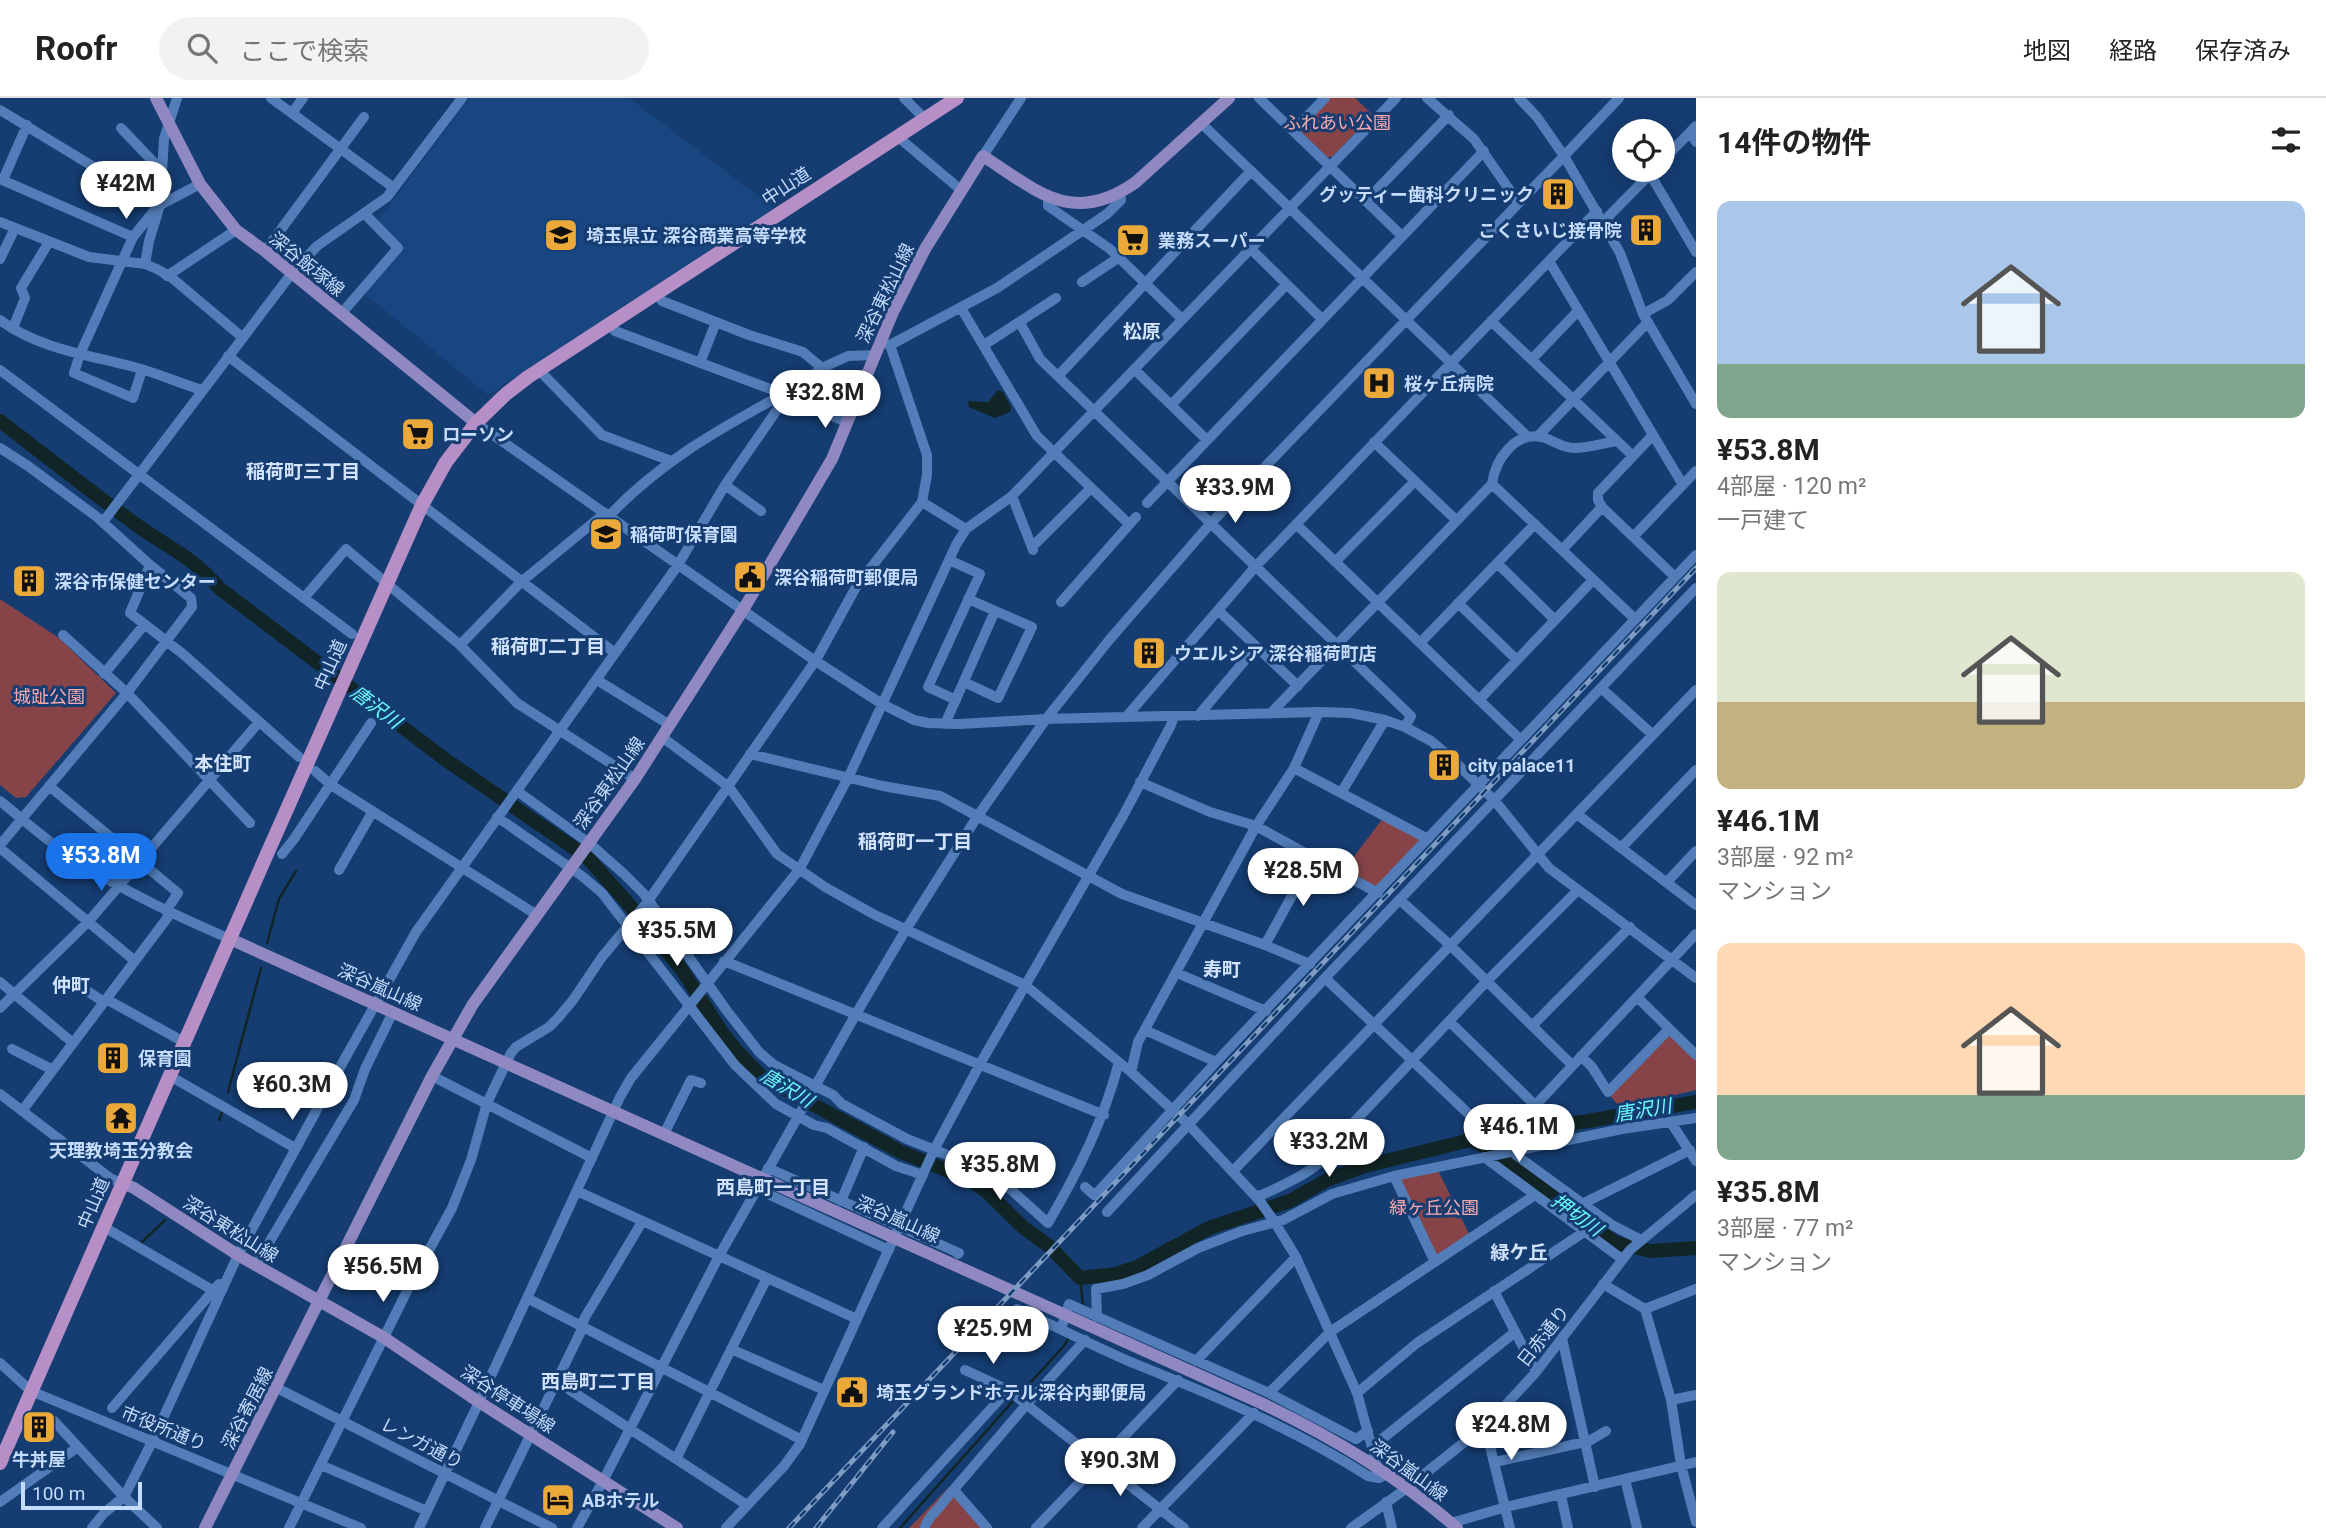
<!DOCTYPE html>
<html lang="ja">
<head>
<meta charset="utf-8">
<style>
	body { margin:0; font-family:Roboto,"Noto Sans JP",sans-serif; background:#f2f2f2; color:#222; height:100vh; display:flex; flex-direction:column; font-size:26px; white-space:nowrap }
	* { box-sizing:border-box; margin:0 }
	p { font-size:23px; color:#767676 }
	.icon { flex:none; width:38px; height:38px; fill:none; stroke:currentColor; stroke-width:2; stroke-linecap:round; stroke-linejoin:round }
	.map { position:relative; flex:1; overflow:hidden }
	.sheet { display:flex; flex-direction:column; background:#fff; width:630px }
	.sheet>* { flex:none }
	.controls { position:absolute; left:1612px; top:21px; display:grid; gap:14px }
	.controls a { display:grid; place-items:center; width:63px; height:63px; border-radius:50%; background:#fff; box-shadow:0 4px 18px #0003; font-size:35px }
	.scale { position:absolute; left:21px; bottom:18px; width:121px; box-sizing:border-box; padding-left:7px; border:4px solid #c5dcfc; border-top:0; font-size:19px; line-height:24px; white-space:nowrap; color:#c5dcfc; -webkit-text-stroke:5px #153d72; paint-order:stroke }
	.price { position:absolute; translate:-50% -60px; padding:0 16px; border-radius:24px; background:#fff; color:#222; font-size:23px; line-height:46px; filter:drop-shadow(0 2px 4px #0008) }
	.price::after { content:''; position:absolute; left:50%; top:42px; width:21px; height:16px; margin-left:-10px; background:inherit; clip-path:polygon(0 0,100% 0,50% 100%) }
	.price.selected { background:#1a73e8; color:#fff }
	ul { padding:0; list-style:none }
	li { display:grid; align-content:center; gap:14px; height:371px; padding:0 21px }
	li span { display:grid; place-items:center; height:217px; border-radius:14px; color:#555 }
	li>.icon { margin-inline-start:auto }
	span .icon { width:126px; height:126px; fill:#fffc; stroke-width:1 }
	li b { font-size:30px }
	h2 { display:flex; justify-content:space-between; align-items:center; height:84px; padding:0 21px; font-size:30px }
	header { display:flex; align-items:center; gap:42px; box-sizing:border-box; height:98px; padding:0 35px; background:#fff; border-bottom:2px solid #e0e0e0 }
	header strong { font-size:33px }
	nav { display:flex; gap:38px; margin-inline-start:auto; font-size:24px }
	.search { width:490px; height:63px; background:#f2f2f2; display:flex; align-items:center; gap:18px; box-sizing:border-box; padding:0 24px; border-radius:38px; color:#767676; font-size:26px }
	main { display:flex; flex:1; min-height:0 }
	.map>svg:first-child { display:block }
</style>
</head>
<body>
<header>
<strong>Roofr</strong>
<div class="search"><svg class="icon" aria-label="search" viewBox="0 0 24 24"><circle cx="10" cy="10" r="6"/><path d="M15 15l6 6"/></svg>ここで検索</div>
<nav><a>地図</a><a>経路</a><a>保存済み</a></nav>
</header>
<main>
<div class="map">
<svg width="1696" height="1430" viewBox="0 0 1696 1430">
	<rect width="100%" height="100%" fill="#153d72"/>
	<path fill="#184681" d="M469 0H629L774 110 488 297 363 194 403 150 377 124Z"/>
	<path fill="#864449" d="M1330 0H1355L1373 17 1332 59H1327L1301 34V31Z
		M0 501 59 540 116 595 26 699 16 700 0 687Z
		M1383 720 1424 742 1378 792 1343 773Z
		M1668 933 1696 960V992L1620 1010 1609 996Z
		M1438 1072 1470 1138 1436 1160 1398 1081Z
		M949 1389 987 1430H909Z"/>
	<path fill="#122526" d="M998 292 1003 294 1011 309 1010 314 995 320 969 309 968 303 988 304Z"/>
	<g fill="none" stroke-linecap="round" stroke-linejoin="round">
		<path stroke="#122526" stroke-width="2.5" d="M267 845 279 801 296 773
			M228 994 261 870
			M219 1022 223 1012
			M140 1146 165 1122
			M1080 1180 1083 1208
			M1019 1297 1064 1248 1069 1239
			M900 1430 1014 1302"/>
		<path stroke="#122526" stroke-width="14" d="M0 323C46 358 91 394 138 428 166 448 197 462 219 490L446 662 587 759 632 810 682 872 721 933 736 952 762 979 901 1054 971 1082 986 1093 1024 1130 1049 1148 1080 1180 1116 1176 1137 1169 1209 1130 1290 1103 1327 1082 1365 1068 1487 1038 1588 1023 1696 1004
			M1472 1042 1488 1050 1616 1145 1651 1153 1696 1150"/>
		<path stroke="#537db8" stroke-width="10" d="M271 0 394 90
			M904 0 925 21
			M1259 0 1402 138
			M1427 0 1474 41 1518 104
			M1619 0 1564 58 1620 155 1643 216 1696 306
			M0 12 158 108
			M292 15 303 0
			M1201 25 1528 339
			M121 30 160 71
			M1293 33 1325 0
			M1690 34 1696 44
			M898 39 961 92
			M983 58 1021 0
			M1662 63 1696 28
			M1650 76 1696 154
			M0 81 133 139
			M3 82 27 27
			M1048 100V108L1110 151 1182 221
			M1366 103 1449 17
			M0 124 89 159 145 166 157 171 172 180 242 239
			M1603 124 1654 72
			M1251 151 1322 221
			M265 153 364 19
			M0 161 15 130
			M1549 163 1683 387
			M145 166 149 143 160 107 164 41 177 0
			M167 178 236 132
			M1082 184 1118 160
			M657 195 662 203 749 237 803 254 822 270
			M961 210 1037 338 1129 426
			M341 216 398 150 365 116
			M1643 216 1668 202 1696 174
			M0 222C39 251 89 257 134 269 157 275 179 285 202 292
			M1491 223 1633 358
			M1020 225 1040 261 1411 618 1405 629
			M610 226 615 233 781 295 786 299
			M13 230 25 200 21 190 49 144
			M884 245 890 247 997 190 1107 116 1121 102 1120 95
			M984 247 1056 200
			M228 258 615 555
			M1532 261 1578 213
			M700 265 716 224
			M1134 271 1206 341
			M0 272 352 536
			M142 272 133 300 74 275 80 256 133 139 158 108 200 86
			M539 272 602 337 671 363
			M1058 278 1251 73
			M1171 307 1286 187
			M815 311 847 324
			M476 325 811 560 882 606 914 622 928 625 960 626 1046 621 1319 614 1351 615 1385 622 1405 629 1431 643 1448 657 1495 703 1549 770 1696 880
			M1538 338 1648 224
			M1652 338 1598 395V402L1602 409 1675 479
			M1374 344 1456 422
			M0 350 28 368 97 419 150 467 191 500 192 509 127 595 0 747
			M1492 386 1635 521
			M725 387 761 413
			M1012 398 1033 452
			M922 404 966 431
			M1147 405 1484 53
			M609 418C658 366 714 334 776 300L786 299
			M103 424 292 175 317 148 387 99 462 0
			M1296 426 1521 642
			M1633 439 1696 373
			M1032 449 1091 390
			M1562 452 1602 409
			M949 462 980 476 928 589 956 602
			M1335 464 1415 383
			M1497 465 1555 522
			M150 467 130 515 183 556 299 659
			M304 500 346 451 460 547 517 605 635 681
			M1061 504 1136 419
			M1458 505 1517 562
			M1218 512 1298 588
			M63 537 127 595 250 725
			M1420 545 1535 426
			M460 547 521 484 605 415
			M104 576 144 527
			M597 582 670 627
			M964 584 998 600 1032 529 968 501
			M1601 590 1653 637
			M1479 602 1593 482
			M1272 614 1492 386C1495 362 1515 333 1542 339 1553 342 1562 350 1574 350 1588 350 1603 345 1617 343
			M1198 618 1256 549
			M1126 619 1256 468 1597 113
			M945 626 995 513
			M662 639 729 689 777 756 825 789 875 817 1025 887 1131 974 1189 1027 1259 1102 1274 1123 1296 1159 1357 1295 1377 1368
			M750 656 883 688 940 698 1122 796 1265 847 1310 866
			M1294 670 1428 741
			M315 673 331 687 537 817
			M1140 684 1210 714 1256 728 1378 795
			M49 688 178 795 166 813
			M517 693 589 745 624 776 644 796 727 913 759 954 774 967 833 997 842 1006 907 1041 965 1064 988 1077 1009 1090 1048 1125C1078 1074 1104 1022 1119 964
			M1341 695 1385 622
			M0 703C25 723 49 745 76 762 125 794 177 818 230 841
			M1578 717 1696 807
			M497 719 582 778 602 795 735 967 776 1006 814 1027 827 1030 896 1068 923 1077
			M0 750 135 863
			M1621 750 1696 672
			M282 756 294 741 371 625
			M339 772 373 713
			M1667 784 1696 753
			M1400 802 1451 848 1572 967
			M1265 847 1313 759
			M724 863 1104 1017
			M1177 875 1266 913
			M1325 880 1473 1020 1530 1013 1696 836
			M0 884 73 945
			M84 891 104 904
			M1638 900 1696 957
			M106 901 184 944
			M0 910 89 823 259 624
			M1449 923 1535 1007
			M1532 928 1630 829
			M1145 932 1216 964
			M12 951 53 972
			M1581 958 1592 969 1608 994 1669 931
			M1131 974 1138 944 1256 728 1294 670 1319 614
			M170 978 295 1050
			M432 978 592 1060
			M0 996 110 1080 122 1085
			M22 1013 171 815
			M1670 1023 1696 1063
			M664 1036 691 982 701 985
			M1514 1053 1516 1057 1612 1127 1641 1142
			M1484 1059 1622 1161
			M768 1070 959 1155 958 1156
			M1233 1073 1696 592
			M1394 1078 1435 1164
			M1085 1089 1094 1097 1097 1095 1216 964 1696 457
			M577 1093 857 1221
			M770 1097 889 1152
			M1255 1098 1262 1097C1291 1083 1325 1070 1340 1039L1486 884 1578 792
			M841 1103 864 1049
			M1582 1106 1690 1052
			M1107 1114 1325 880 1696 490
			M104 1129 214 1193
			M255 1168 354 1002 365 971 393 914
			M1603 1186 1645 1211 1671 1302 1681 1367 1696 1424
			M1494 1193 1536 1274
			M527 1200 802 1342
			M1017 1211C1058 1229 1097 1250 1138 1267 1220 1300 1294 1331 1368 1378L1379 1380 1387 1376
			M1645 1211 1696 1191
			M1097 1219 1096 1191 1123 1186 1148 1177 1198 1150 1242 1133 1283 1122 1332 1096 1394 1078 1622 1031 1696 1020
			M1061 1231 1069 1206 1269 1295 1356 1341 1368 1333
			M1562 1240 1595 1389
			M731 1251 824 1292
			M1196 1263 1296 1159
			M0 1265 31 1293 361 1430
			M965 1272 1008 1292 1184 1430
			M556 1283 747 1407
			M277 1290 552 1430
			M1269 1295 1330 1234 1535 1097
			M1357 1295 1417 1245 1584 1134
			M1671 1302 1696 1297
			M112 1310 219 1186
			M54 1323 124 1399 157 1430
			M1485 1328 1510 1430
			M1372 1349 1515 1234
			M676 1361 767 1180
			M1495 1364 1589 1343 1606 1333
			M321 1367 427 1413
			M1625 1381 1637 1430
			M954 1392 987 1430
			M1561 1397 1568 1430
			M0 1404 78 1349
			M1386 1404 1392 1430
			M1451 1425 1506 1409 1696 1364
			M92 1430 104 1415 124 1399 153 1342 238 1157 334 980 416 834 678 467 725 387 786 299 822 270 848 258 874 257
			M289 1430 410 1187 452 1110 471 1062 487 1005 511 955 516 949 549 929 558 920 573 902 602 859 646 806 816 562 856 489 922 404 927 377V357L890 247
			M419 1430 479 1304 620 999 631 980 799 772 849 678 956 447 966 431 1012 398 1396 0
			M485 1430 581 1233 584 1221 642 1124
			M577 1430 603 1383 719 1158 856 916 905 833 977 719 1046 621 1110 541 1211 425 1564 58 1537 19 1519 0
			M726 1430 784 1368 800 1346 934 1052 980 966 1123 718 1171 627 1174 618
			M882 1430 1008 1292
			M925 1430C926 1420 938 1413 944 1403L1026 1307 1085 1242
			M1036 1430 1178 1282
			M1142 1430 1254 1315
			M1351 1430 1407 1390 1492 1322 1536 1274 1630 1152 1696 1097"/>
		<path stroke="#8f88c1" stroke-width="12" d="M156 0 200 86 236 132 265 153 476 325
			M230 841 1261 1305C1334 1340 1396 1377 1457 1430
			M122 1085 134 1090 238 1157 383 1239 479 1304 677 1430
			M205 1430 432 978 473 906 635 681 743 512 832 361 893 214 925 151 983 58C1037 93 1073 129 1136 84L1229 0"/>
		<path stroke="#b78fc7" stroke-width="14" d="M0 1365 267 756 422 407 446 364 476 325 506 296 528 279 957 0"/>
		<g stroke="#7e9cc4" stroke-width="5">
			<path id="rail" d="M789 1430 1696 470
				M816 1430 893 1334"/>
		</g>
		<use href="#rail" stroke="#153d72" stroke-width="2.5" stroke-dasharray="8" stroke-linecap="butt"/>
	</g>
	<defs>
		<g id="building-square" transform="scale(1.75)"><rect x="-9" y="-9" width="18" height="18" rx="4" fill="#eba939" stroke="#153d72"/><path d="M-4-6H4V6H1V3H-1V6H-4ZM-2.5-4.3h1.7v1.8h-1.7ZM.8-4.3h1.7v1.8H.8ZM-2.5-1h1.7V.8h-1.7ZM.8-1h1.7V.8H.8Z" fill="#111"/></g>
		<g id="school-square" transform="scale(1.75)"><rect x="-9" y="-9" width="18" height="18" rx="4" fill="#eba939" stroke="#153d72"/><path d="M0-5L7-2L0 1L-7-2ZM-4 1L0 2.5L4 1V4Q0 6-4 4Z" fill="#111"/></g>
		<g id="supermarket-square" transform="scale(1.75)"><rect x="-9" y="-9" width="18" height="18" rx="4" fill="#eba939" stroke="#153d72"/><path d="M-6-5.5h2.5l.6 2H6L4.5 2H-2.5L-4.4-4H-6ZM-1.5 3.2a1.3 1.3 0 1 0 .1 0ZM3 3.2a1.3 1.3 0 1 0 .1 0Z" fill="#111"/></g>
		<g id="hospital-square" transform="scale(1.75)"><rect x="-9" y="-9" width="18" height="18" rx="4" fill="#eba939" stroke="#153d72"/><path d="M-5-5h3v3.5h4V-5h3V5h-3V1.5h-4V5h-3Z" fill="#111"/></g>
		<g id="civic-square" transform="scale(1.75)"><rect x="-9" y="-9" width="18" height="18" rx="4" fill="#eba939" stroke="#153d72"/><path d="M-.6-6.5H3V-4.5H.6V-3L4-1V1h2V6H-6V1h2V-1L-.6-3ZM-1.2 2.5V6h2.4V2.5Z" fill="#111"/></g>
		<g id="temple-square" transform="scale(1.75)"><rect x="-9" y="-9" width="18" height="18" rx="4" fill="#eba939" stroke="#153d72"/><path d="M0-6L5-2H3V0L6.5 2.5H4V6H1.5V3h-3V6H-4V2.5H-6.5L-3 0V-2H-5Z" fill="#111"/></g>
		<g id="hotel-square" transform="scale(1.75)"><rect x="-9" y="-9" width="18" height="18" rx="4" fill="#eba939" stroke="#153d72"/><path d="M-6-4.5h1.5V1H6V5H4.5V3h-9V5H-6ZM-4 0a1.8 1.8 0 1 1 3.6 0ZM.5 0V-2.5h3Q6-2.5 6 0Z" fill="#111"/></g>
	</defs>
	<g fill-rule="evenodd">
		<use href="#building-square" x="1558" y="96"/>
		<use href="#building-square" x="1646" y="132"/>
		<use href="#school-square" x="561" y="137"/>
		<use href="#supermarket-square" x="1133" y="142"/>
		<use href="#hospital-square" x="1379" y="285"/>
		<use href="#supermarket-square" x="418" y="336"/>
		<use href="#school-square" x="606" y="436"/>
		<use href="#civic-square" x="750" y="479"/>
		<use href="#building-square" x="29" y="483"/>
		<use href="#building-square" x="1149" y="555"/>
		<use href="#building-square" x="1444" y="667"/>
		<use href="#building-square" x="113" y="960"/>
		<use href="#temple-square" x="121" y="1020"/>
		<use href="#civic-square" x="852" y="1294"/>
		<use href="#building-square" x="39" y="1329"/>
		<use href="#hotel-square" x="558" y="1402"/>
	</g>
	<g text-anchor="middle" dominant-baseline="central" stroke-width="6" stroke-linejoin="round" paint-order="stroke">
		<g font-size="18" fill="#f7a8ac" stroke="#153d72">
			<text x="1337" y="24">ふれあい公園</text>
			<text x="49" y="598">城趾公園</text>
			<text x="1434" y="1109">緑ヶ丘公園</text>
		</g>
		<g font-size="18" fill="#c5dcfc" stroke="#153d72">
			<text transform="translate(786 88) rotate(-33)">中山道</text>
			<text transform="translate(307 166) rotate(39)">深谷飯塚線</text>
			<text transform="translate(885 195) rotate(-64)">深谷東松山線</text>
			<text transform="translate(330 567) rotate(-66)">中山道</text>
			<text transform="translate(609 685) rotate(-55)">深谷東松山線</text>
			<text transform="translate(380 889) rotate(24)">深谷嵐山線</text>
			<text transform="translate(93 1105) rotate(-67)">中山道</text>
			<text transform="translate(898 1121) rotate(24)">深谷嵐山線</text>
			<text transform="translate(231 1131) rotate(32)">深谷東松山線</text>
			<text transform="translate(1543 1238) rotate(-52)">日赤通り</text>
			<text transform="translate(508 1301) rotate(33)">深谷停車場線</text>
			<text transform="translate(247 1310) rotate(-63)">深谷寄居線</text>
			<text transform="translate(164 1330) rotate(22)">市役所通り</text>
			<text transform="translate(422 1345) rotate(27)">レンガ通り</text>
			<text transform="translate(1409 1372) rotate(36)">深谷嵐山線</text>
		</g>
		<g font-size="18" font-weight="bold" fill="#c5dcfc" stroke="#153d72" text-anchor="start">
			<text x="1534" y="96" text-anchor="end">グッティー歯科クリニック</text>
			<text x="1622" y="132" text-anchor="end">こくさいじ接骨院</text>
			<text x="586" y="137">埼玉県立 深谷商業高等学校</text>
			<text x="1158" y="142">業務スーパー</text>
			<text x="1404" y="285">桜ヶ丘病院</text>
			<text x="442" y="336">ローソン</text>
			<text x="630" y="436">稲荷町保育園</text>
			<text x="774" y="479">深谷稲荷町郵便局</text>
			<text x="54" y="483">深谷市保健センター</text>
			<text x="1174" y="555">ウエルシア 深谷稲荷町店</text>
			<text x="1468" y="667">city palace11</text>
			<text x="138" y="960">保育園</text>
			<text x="121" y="1052" text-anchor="middle">天理教埼玉分教会</text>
			<text x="876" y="1294">埼玉グランドホテル深谷内郵便局</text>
			<text x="39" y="1361" text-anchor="middle">牛丼屋</text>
			<text x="582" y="1402">ABホテル</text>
		</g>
		<g font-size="19" font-weight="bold" fill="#d1e3fd" stroke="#153d72">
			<text x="1142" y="233">松原</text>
			<text x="303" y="373">稲荷町三丁目</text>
			<text x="548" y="548">稲荷町二丁目</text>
			<text x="223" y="665">本住町</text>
			<text x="915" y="743">稲荷町一丁目</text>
			<text x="1222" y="871">寿町</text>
			<text x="71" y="887">仲町</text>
			<text x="773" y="1089">西島町一丁目</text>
			<text x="1519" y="1154">緑ケ丘</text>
			<text x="598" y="1283">西島町二丁目</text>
		</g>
		<g font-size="19" font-style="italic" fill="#6afcfe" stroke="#153d72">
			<text transform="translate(376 609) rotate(37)">唐沢川</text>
			<text transform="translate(787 990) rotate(31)">唐沢川</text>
			<text transform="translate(1643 1012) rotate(-9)">唐沢川</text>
			<text transform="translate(1577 1117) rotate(36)">押切川</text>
		</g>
	</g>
</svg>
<div class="controls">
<a><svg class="icon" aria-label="locate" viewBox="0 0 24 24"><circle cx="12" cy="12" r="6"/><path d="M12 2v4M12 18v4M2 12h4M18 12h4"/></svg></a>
</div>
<div class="scale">100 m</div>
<b class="price" style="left:126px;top:123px">¥42M</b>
<b class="price" style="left:825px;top:332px">¥32.8M</b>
<b class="price" style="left:1235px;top:427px">¥33.9M</b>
<b class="price selected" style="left:101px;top:795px">¥53.8M</b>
<b class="price" style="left:1303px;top:810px">¥28.5M</b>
<b class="price" style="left:677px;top:870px">¥35.5M</b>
<b class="price" style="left:292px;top:1024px">¥60.3M</b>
<b class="price" style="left:1519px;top:1066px">¥46.1M</b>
<b class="price" style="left:1329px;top:1081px">¥33.2M</b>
<b class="price" style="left:1000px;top:1104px">¥35.8M</b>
<b class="price" style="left:383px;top:1206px">¥56.5M</b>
<b class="price" style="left:993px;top:1268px">¥25.9M</b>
<b class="price" style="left:1511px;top:1364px">¥24.8M</b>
<b class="price" style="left:1120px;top:1400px">¥90.3M</b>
</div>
<section class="sheet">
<h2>14件の物件<svg class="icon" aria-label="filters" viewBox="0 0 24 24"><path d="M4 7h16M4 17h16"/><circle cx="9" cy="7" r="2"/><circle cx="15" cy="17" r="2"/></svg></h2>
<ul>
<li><span style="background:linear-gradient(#a9c7e8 75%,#7fa58c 0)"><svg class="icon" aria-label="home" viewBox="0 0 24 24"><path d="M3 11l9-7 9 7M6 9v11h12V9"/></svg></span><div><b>¥53.8M</b><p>4部屋 · 120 m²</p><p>一戸建て</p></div></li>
<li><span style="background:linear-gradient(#dfe7d0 60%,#c2b280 0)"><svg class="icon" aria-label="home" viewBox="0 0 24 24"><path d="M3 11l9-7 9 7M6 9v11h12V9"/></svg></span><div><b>¥46.1M</b><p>3部屋 · 92 m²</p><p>マンション</p></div></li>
<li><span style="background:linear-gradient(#ffd9b3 70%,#7fa58c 0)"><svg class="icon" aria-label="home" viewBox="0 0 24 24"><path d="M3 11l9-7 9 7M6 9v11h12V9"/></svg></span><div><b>¥35.8M</b><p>3部屋 · 77 m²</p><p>マンション</p></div></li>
</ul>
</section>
</main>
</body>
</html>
